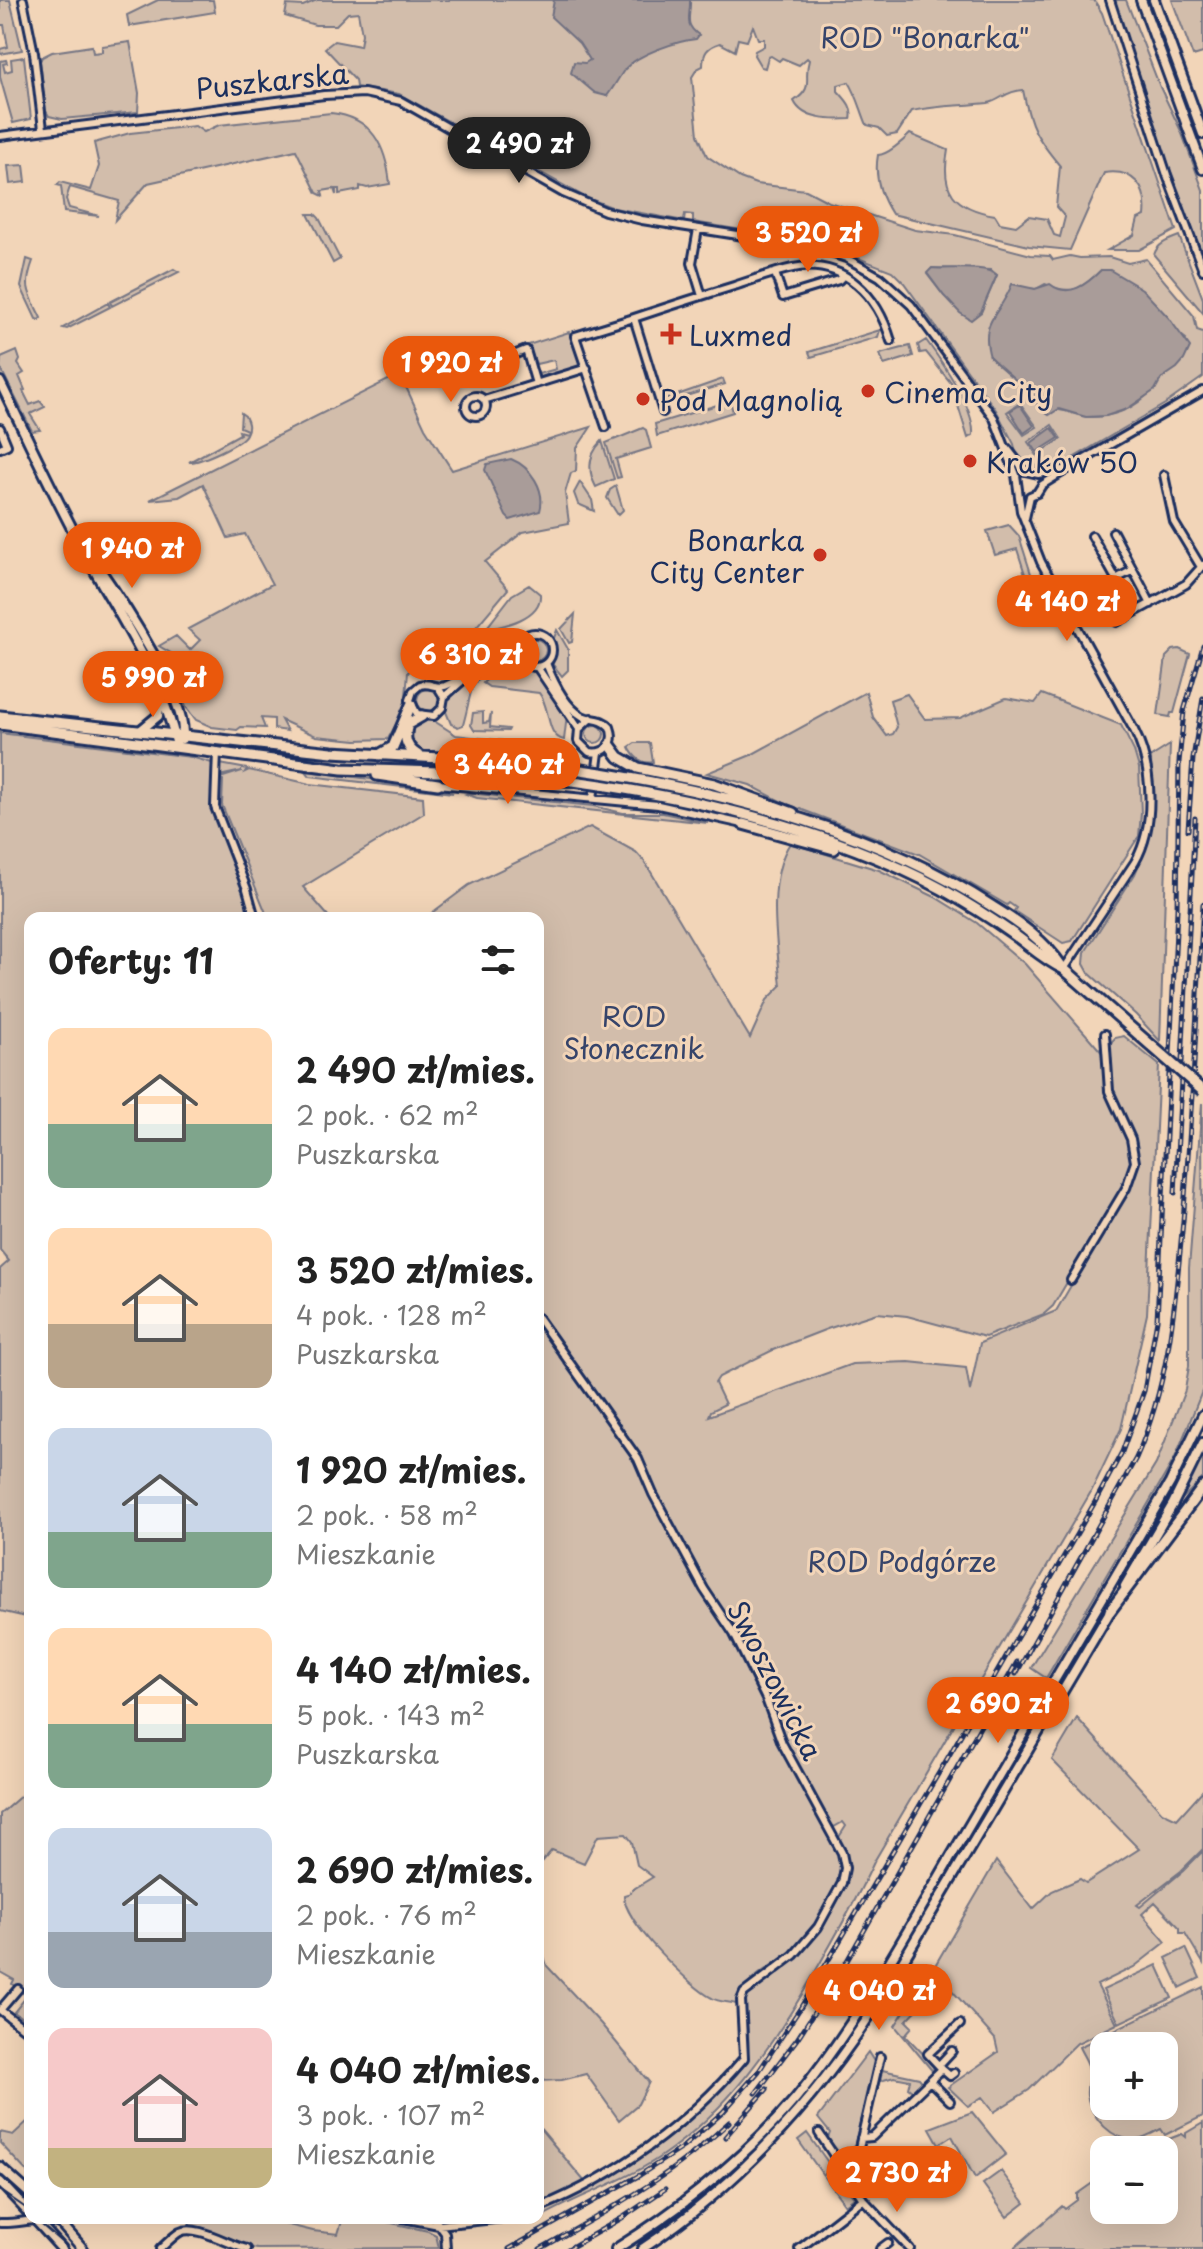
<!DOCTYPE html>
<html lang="pl">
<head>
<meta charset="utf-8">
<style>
	body { margin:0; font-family:"Playpen Sans",sans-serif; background:#f2f2f2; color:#222; height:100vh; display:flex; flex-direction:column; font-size:30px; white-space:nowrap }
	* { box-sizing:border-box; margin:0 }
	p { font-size:26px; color:#767676 }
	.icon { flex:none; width:44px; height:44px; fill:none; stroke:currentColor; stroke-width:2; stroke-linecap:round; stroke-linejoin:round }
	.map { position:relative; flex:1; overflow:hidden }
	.side { position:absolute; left:24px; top:912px; width:520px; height:1312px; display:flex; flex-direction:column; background:#fff; border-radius:16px; box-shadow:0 8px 32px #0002 }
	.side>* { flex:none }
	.tools { position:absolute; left:1090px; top:2032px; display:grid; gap:16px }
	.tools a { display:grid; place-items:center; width:88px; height:88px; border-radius:16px; background:#fff; box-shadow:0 8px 32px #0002; font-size:40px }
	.price { position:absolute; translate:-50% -68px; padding:0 18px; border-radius:28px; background:#ea580c; color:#fff; font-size:26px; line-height:52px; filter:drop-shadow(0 2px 4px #0008) }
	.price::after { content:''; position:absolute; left:50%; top:48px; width:24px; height:18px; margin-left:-12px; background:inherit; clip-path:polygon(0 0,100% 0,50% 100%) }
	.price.active { background:#222; color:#fff }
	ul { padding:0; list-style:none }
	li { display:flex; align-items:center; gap:24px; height:200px; padding:0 24px }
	li span { display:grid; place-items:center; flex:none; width:224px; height:160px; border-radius:16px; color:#555 }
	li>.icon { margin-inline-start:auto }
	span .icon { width:96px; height:96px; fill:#fffc; stroke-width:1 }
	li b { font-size:34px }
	h2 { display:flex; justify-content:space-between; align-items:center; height:96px; padding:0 24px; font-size:34px }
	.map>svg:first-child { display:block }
</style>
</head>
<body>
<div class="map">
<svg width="1203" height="2249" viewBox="0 0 1203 2249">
	<rect width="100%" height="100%" fill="#f2d5b8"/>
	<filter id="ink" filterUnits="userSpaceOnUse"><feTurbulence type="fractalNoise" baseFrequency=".0125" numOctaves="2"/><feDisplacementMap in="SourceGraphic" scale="16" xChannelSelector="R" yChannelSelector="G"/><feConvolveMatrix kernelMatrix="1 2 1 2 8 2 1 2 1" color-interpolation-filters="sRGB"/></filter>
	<g filter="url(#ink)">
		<path fill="#d2bdab" stroke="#767684" stroke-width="2" fill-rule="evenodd" d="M0 0H10L22 50 0 54V49L8 47 4 25H0Z
			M158 0H213L215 12 129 26 127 15Z
			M317 0H1094L1102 13 1176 230 1139 250H1108L1134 235 1138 219 1145 216C1148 187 1133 168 1104 173L1070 250 1029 246 892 214C881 197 874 176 878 155 887 155 903 141 910 134L948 150C940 191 954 208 995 215L1000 223 1016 226 1029 216 1047 219 1054 235 1060 237 1065 217 1056 207 1060 166C1036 137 1030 127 1023 90 1005 91 1000 101 988 103 962 106 938 105 912 111L897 134 887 136 879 128 867 125C861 111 857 94 849 82L838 85V91C845 99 854 107 851 119 833 120 803 121 794 101 815 87 803 80 809 60L807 58 799 65 782 58 779 61 771 56 768 57 765 68 761 67 754 55 755 51 764 46V39H758L753 26 747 41 738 39 735 51 720 43C707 47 703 53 703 66L697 69 692 77 698 135 707 156 740 178 756 184 806 190 829 202 915 230 955 235 1031 255 1050 256 1053 260 1070 256 1080 258 1109 257 1128 263 1146 259 1194 316 1197 330 1203 332V377L1165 404 1056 468H1042L1017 458 1014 444 996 410 904 283 892 271 817 242 693 222V215L685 214 684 221 614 208 585 197 399 94 356 87 355 80 325 48 334 41 360 46 362 34 358 12 348 13 336 25H315L285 16 287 5 303 6ZM932 268 991 270 997 275 981 312 944 296 927 274ZM1101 270 1168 317 1177 332 1186 339C1161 379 1144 417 1090 417 1079 417 1070 411 1059 410 1053 409 1046 410 1040 410 1029 387 1007 375 990 357 990 315 991 312 1027 288L1036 289 1045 284C1071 296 1083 289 1101 270ZM1020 403 1037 427 1024 435 1007 412ZM1052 425 1061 439 1037 455 1028 442Z
			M1114 0H1126L1160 87 1181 131 1203 190V257L1171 173Z
			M1172 0H1203V53L1193 56Z
			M130 42 139 93 138 112 62 119 49 116 46 111 40 61 42 57 52 52 92 46 93 53 102 52V46Z
			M24 57 31 119 13 123 0 77V61L6 60 7 63 3 64 5 72 12 70 11 59Z
			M331 113C372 117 386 146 390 184L367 188 360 186V190L339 194V189H336V195L334 189 322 191 323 196 317 193 296 150 148 183 115 220 119 201 70 187 66 199 69 208 99 216 64 212 61 186 57 185 60 182 91 190 99 166 94 143 130 133 195 126 204 132 219 125Z
			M24 165 26 182 10 184 8 166Z
			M308 214H315L319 218 340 259 333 263Z
			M1179 236 1203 299V313L1154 255C1157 244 1168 240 1179 236Z
			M27 259 33 261C23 288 29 293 41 318L39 320 36 319 21 287Z
			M174 269 179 272 112 306 110 302Z
			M108 303 110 307 67 329 63 328Z
			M880 330 878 337 811 357 809 352Z
			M569 332 581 363 578 367 540 377 538 374 556 369 554 360 536 364 528 345Z
			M926 340C942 362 975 408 973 435L968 438 951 383 926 352 920 353 918 345Z
			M910 346 913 356 884 365 880 354Z
			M17 351 20 360 18 364 24 373 19 376 25 390 23 391 30 405 40 401 45 407 30 414 40 430 32 431 0 367 1 358Z
			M400 374 425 428 452 470 591 427 577 448 576 471 571 473 565 493 569 523 523 532 485 562 508 589 436 675 431 677 420 666 408 672 405 708 388 739 356 740 316 736 281 720 287 731 274 729V719L261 718 265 728 241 727 237 730 212 727 196 720 186 707 170 668 174 655 159 646 176 636 190 650 200 640 188 629 272 584 245 534 228 538 203 484 179 497 150 500Z
			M723 379 725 384 667 402 663 400Z
			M730 401 733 412 657 436 655 424Z
			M241 413 245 416C248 422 250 427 246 434 241 444 201 462 189 462L240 434 239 431 246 433 247 430 240 427Z
			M643 428 646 430 651 448 616 459 621 477 617 478 606 443Z
			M602 441 614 479 596 487C587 470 588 455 602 441Z
			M580 482 592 500 594 511 578 504 574 493Z
			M616 486 623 510 618 515 607 498 610 490Z
			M1009 525 1019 536 1040 602 1030 601 1024 596 1031 593 1017 549 995 555 987 531Z
			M529 585 540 594C542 618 504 626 485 630L512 595Z
			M575 614 572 642 569 643 561 629Z
			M557 630 568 649V670L562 676 553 665 554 638Z
			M524 650a11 11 0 1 1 22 0a11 11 0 1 1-22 0Z
			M1179 649 1190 654 1174 713H1171L1170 717 1158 715 1166 657 1173 650Z
			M506 657 519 664C464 681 477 674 463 725L458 727 451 724 446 712 448 701 457 690 484 669Z
			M519 669 535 672 541 677 567 715 564 740C545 736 551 707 539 693L489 687 483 683 487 679Z
			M417 700a11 11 0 1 1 22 0a11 11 0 1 1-22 0Z
			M866 692 873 717 887 736 893 734 897 727 890 700 907 694 925 719 960 718 1006 698 1035 703 1042 694 1121 725 1134 751 1139 768 1141 813 1139 836 1072 941 1063 943 1014 911 1016 908 1009 903 1007 905 919 854 784 803 750 785 707 773 751 755Z
			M483 712V723L489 722 491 713 490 727 509 729 508 731 474 730 471 725 473 713Z
			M421 720 434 721 456 735 558 748 567 746 575 756 576 763 568 762 567 765 498 755 420 752 411 745 409 729Z
			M586 734a9 9 0 1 1 18 0a9 9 0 1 1-18 0Z
			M0 733 191 757 212 763 213 813 246 897 247 918H30V1618L0 1611V1269L9 1261 0 1250Z
			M635 743H650L653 762C642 765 633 756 629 747Z
			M1170 745 1160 1041 1136 1015 1089 973 1084 964 1085 952 1135 874 1147 845 1152 810 1151 757Z
			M220 764 247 769 245 772 249 770 310 784 423 797 424 813 303 887 330 918H268L226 815 222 805 223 780 220 778 242 771 219 776Z
			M306 771 436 787 453 793 310 776Z
			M469 793 593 806 623 813H663L708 823 477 798 466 794Z
			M590 827 636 852 645 862 750 1038 767 1000 781 986C777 944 766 880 790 843L879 870 935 897 977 923 1025 964 1104 1055 1108 1095 1129 1141 1132 1157 1124 1186 1053 1306 1044 1314 985 1337 907 1316 877 1313 827 1329 773 1350 719 1377 715 1383 725 1404 711 1411 709 1416 852 1364 909 1362 966 1368 970 1391 980 1343 1056 1311 1134 1179C1145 1140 1122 1128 1112 1095 1108 1081 1107 1059 1109 1045L1115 1038 1124 1036 1159 1065 1147 1314 1121 1429 1092 1490 875 1860C857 1899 836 1935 815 1972 774 2044 729 2110 660 2157 623 2182 580 2195 541 2217L543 2210C612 2183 677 2138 726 2083 732 2076 743 2067 746 2059 752 2046 745 2012 745 1997 755 1986 768 1979 780 1970 807 1949 852 1898 847 1861 846 1853 842 1845 839 1837L846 1826 843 1822 834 1827 830 1823 789 1753 736 1634 705 1585 634 1448 538 1315V918H425L469 885Z
			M1202 1103 1203 1389 1175 1458 1046 1678 1031 1668 1156 1464 1185 1390 1189 1366V1268Z
			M538 1321 585 1391 631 1451 731 1633 839 1853C846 1886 820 1929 794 1950 774 1965 743 1979 736 2004 729 2002 718 2002 712 1998 690 1987 622 1919 624 1895L631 1893 632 1890 653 1877 637 1865 632 1842 626 1834 598 1836 584 1863 552 1850 538 1867Z
			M1203 1452V1478L1177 1504V1502Z
			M1077 1718 1162 1812 1177 1819 1203 1790V1849L1181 1871 1137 1905 1140 1907 1183 1871 1203 1851V1963L1185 1933H1180V1928L1155 1902 1142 1914 1166 1942 1134 1967 1097 1985 1117 2024 1077 2043 1029 2090 994 2112 982 2097 968 2106 948 2087 998 2052 995 2039 933 1969 996 1861 1033 1909 1052 1891 1080 1879 1086 1883 1139 1849 1052 1760Z
			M30 1788V2024L14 2012 27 1996 12 1984 14 1980 0 1972V1814Z
			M538 1937 547 1966 601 2024 649 2082 638 2104 619 2120 586 2074 562 2080 538 2081Z
			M1186 1948 1200 1978 1180 1988 1166 1958Z
			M1157 1965 1172 1998 1119 2023 1103 1990Z
			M929 1973 939 1987 906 2021 912 2027 905 2035 933 2064 934 2073 895 2026Z
			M1203 1987V2116L1165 2135 1161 2129C1153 2133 1145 2138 1137 2139 1112 2142 1092 2118 1087 2096 1086 2087 1089 2079 1089 2070 1089 2063 1082 2054 1079 2047ZM1164 2046V2106H1104V2046Z
			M868 2052 875 2063 849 2166 828 2138 830 2133 818 2118Z
			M882 2070 919 2078 923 2083 871 2134 912 2091 908 2088 910 2080 894 2077 880 2081Z
			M972 2112 1006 2154 975 2178 952 2136 939 2144 930 2128Z
			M30 2119V2175L0 2143V2132L13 2135Z
			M1203 2123V2249H1013L1062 2206 1065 2209 1077 2200V2194L1104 2175V2210H1164V2150H1140L1182 2134 1186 2137V2133Z
			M538 2126 585 2182 538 2204Z
			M807 2133 832 2168 823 2175 798 2140Z
			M834 2171 854 2198 845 2205 825 2177Z
			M1001 2171 1025 2203 1007 2217 983 2184Z
			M188 2218H260L313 2231 338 2234 343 2218H369L428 2231 436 2235 439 2248 257 2249 233 2244 190 2226Z"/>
		<path fill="#a99c99" stroke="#707081" stroke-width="2" d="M554 0H690C691 16 683 24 699 35L696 39C677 41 638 54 625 69 619 77 614 87 607 96L595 93 571 73 574 62 585 63 590 60 579 43 551 17Z
			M932 268C950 270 984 264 997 275L981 312 971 320 960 313 944 296 927 273Z
			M1101 270H1110L1142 289 1168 317 1190 347 1184 360 1177 368 1161 379 1155 390 1127 409 1106 416 1086 417 1059 409 1049 415C1037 409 1031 395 1021 385 1011 375 1000 367 990 357 979 319 1000 316 1012 284L1035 289 1050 284C1069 299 1087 284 1101 270Z
			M1020 405 1034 426 1024 433 1010 411Z
			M1052 428 1059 438 1037 452 1031 443Z
			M511 459C531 467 546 490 540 511L510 520 506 516 485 470 487 464Z"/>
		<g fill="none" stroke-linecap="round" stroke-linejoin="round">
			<g stroke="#1b2f5e" stroke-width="12">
				<path id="street" d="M23 0 34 53 43 129
					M1110 0 1167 175 1203 270
					M0 136 324 95 364 93 401 101 563 193 605 211 642 220 814 247 846 258 880 277 911 305 994 418 1016 475 1021 511 1041 562 1134 730C1153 767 1156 825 1135 862L1064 969
					M698 229 692 263 702 296
					M775 273 783 297 839 280 843 276
					M516 354 526 350 536 384
					M466 406a10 10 0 1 1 20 0a10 10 0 1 1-20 0Z
					M484 400 587 368
					M663 412 634 318C667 307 701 296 734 286 753 280 773 272 793 268 845 259 878 296 891 341
					M606 427 575 336 634 318
					M0 428 7 445 0 448
					M1007 448 1025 471
					M1025 471 1038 474 1063 470
					M1164 475 1174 522 1201 567
					M1030 496 1037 493 1042 485 1066 470 1203 391
					M1025 518 1030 496
					M1113 532 1151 604
					M1092 536 1116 579 1133 570
					M1117 622 1186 584 1203 565
					M518 650a17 17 0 1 1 34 0a17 17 0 1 1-34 0Z
					M491 658 499 651 519 643
					M546 663C553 681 564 706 582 716 592 721 601 717 610 727 616 743 606 755 589 752L578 741 579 729 591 718
					M537 667 579 729
					M438 687 444 697 442 708 434 716 417 714 410 700 413 691 420 685C430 682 436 689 445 686 469 677 493 645 520 659
					M444 697 470 674
					M217 751 215 807 247 889 255 918
					M438 784 658 805 743 824
					M593 799 599 752
					M1071 1280 1126 1188 1135 1162 1131 1139 1109 1091 1105 1034
					M538 1318 638 1459 653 1494 704 1589 734 1634 766 1699 782 1743 842 1853 845 1868 842 1883 818 1927 794 1955 744 1993 741 2000 744 2058C687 2125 619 2175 538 2208
					M0 2010 30 2033
					M0 2010 18 1989
					M939 2065 952 2051
					M942 2069 950 2076 954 2073
					M930 2081 950 2101
					M819 2133 863 2199 910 2249
					M861 2138 872 2137 942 2069 928 2054 960 2024
					M847 2176 856 2161 880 2057
					M403 2218 439 2225 503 2218
					M434 2218 445 2233 446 2249
					M0 2223C22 2224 39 2215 59 2224
					M160 2249C166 2244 173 2236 180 2232 196 2224 229 2245 247 2249
					M799 2249 863 2199
					M880 2249 888 2243"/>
			</g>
			<g stroke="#1b2f5e" stroke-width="14">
				<path id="secondary" d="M1141 0 1203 169
					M1154 0 1203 134
					M0 382C30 443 58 505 91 564 123 622 163 680 177 746
					M98 567C119 597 192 706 182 739
					M141 730 158 716 160 698
					M1125 1586 1173 1504 1203 1443
					M0 2167 30 2194
					M0 2182 30 2214
					M34 2218 62 2249
					M56 2218 83 2249
					M616 2249C682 2208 745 2158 796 2098 861 2019 910 1926 962 1838 1032 1720 1100 1601 1170 1483L1203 1415
					M642 2249C743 2182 822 2094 885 1991L1112 1608"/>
			</g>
			<g stroke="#1b2f5e" stroke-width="15">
				<path id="primary" d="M0 716 332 752 477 760 574 769
					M0 724 342 769 503 774 573 781
					M610 745 619 757 638 768 714 784 793 813
					M379 755 393 747 411 705
					M421 757C406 749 403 739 408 724L422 716
					M601 773C735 795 878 832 993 907 1019 923 1045 941 1062 967
					M377 775 438 784
					M601 785C716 803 839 833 942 889 965 902 988 916 1009 931 1028 944 1043 959 1064 969L1154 1048
					M743 824 834 849
					M1110 1611 1203 1487"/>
			</g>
			<use href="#street" stroke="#f2d5b8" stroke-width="6"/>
			<use href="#secondary" stroke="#f2d5b8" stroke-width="8"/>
			<use href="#primary" stroke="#f2d5b8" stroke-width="9"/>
			<path stroke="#1b2f5e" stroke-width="2" d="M0 2190 30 2211
				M34 2218 69 2249"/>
			<g stroke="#1b2f5e" stroke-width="5">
				<path id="rail" d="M1188 830 1193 758 1203 698
					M1175 1193 1195 818
					M1016 1674 1136 1458C1170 1382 1175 1303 1183 1221 1192 1115 1197 1010 1203 904
					M756 2093 797 2039 844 1966 1017 1662
					M725 2137 767 2089
					M509 2249 640 2175 683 2147 723 2112 759 2071 801 2007 947 1759 1095 1502 1122 1452 1144 1391 1157 1320 1177 910 1179 762 1184 711 1203 646
					M540 2249C607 2211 673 2176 729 2122
					M568 2249 622 2218 665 2189"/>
			</g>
			<use href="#rail" stroke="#f2d5b8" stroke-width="2" stroke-dasharray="6" stroke-linecap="butt"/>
			<g stroke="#1b2f5e" stroke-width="15" stroke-linecap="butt">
				<path id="primary-bridge" d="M574 769 601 773
					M573 781 601 785
					M1154 1048 1203 1091"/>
			</g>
			<use href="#primary-bridge" stroke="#f2d5b8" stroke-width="9"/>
		</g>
	</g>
	<g fill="#c8321e" stroke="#f2d5b8" stroke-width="3">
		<path d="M667 322h8v8h8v8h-8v8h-8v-8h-8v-8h8z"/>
		<circle cx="868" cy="391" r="8"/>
		<circle cx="643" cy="399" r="8"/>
		<circle cx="970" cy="461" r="8"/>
		<circle cx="820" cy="555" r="8"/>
	</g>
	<g text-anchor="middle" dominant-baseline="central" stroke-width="6" stroke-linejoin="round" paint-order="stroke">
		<g font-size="28" fill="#36446a" stroke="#f2d5b8">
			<text x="925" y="36">ROD "Bonarka"</text>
			<text x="634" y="1015">ROD<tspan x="634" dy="32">Słonecznik</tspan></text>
			<text x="902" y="1560">ROD Podgórze</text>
		</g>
		<g font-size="28" fill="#1b2f5e" stroke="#f2d5b8">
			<text transform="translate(272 80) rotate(-6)">Puszkarska</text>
			<text transform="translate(776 1680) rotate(63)">Swoszowicka</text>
		</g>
		<g font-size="28" fill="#1b2f5e" stroke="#f2d5b8" text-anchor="start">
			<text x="689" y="334">Luxmed</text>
			<text x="884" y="391">Cinema City</text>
			<text x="659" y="399">Pod Magnolią</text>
			<text x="986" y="461">Kraków 50</text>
			<text x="804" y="539" text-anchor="end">Bonarka<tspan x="804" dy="32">City Center</tspan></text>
		</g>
	</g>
</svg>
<div class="tools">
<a>+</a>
<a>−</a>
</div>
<b class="price active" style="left:519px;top:185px">2 490 zł</b>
<b class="price" style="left:808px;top:274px">3 520 zł</b>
<b class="price" style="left:451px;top:404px">1 920 zł</b>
<b class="price" style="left:132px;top:590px">1 940 zł</b>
<b class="price" style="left:1067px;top:643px">4 140 zł</b>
<b class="price" style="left:470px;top:696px">6 310 zł</b>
<b class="price" style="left:153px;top:719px">5 990 zł</b>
<b class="price" style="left:508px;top:806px">3 440 zł</b>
<b class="price" style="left:998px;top:1745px">2 690 zł</b>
<b class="price" style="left:879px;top:2032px">4 040 zł</b>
<b class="price" style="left:897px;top:2214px">2 730 zł</b>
<section class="side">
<h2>Oferty: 11<svg class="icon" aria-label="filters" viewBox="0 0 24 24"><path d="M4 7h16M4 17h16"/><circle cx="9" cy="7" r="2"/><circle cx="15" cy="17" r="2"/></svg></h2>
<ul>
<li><span style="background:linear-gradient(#ffd9b3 60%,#7fa58c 0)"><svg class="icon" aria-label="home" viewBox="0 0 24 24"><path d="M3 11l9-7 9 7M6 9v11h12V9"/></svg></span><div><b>2 490 zł/mies.</b><p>2 pok. · 62 m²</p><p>Puszkarska</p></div></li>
<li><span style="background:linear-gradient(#ffd9b3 60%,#b9a48a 0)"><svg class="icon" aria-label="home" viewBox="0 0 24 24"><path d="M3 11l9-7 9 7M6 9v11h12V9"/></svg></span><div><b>3 520 zł/mies.</b><p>4 pok. · 128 m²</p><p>Puszkarska</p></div></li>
<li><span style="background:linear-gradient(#c9d6e8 65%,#7fa58c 0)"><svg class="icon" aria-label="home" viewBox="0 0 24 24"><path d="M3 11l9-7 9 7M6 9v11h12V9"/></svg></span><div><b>1 920 zł/mies.</b><p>2 pok. · 58 m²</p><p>Mieszkanie</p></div></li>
<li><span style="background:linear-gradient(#ffd9b3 60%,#7fa58c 0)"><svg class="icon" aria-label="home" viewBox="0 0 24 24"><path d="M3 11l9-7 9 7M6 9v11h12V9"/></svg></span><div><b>4 140 zł/mies.</b><p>5 pok. · 143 m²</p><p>Puszkarska</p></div></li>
<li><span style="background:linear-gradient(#c9d6e8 65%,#9aa5b1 0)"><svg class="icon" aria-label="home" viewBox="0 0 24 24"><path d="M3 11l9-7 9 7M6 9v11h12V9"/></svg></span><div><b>2 690 zł/mies.</b><p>2 pok. · 76 m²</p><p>Mieszkanie</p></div></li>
<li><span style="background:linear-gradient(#f6c9c9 75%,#c2b280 0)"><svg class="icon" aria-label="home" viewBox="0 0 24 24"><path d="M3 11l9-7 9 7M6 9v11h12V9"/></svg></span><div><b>4 040 zł/mies.</b><p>3 pok. · 107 m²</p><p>Mieszkanie</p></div></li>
</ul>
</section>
</div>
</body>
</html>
